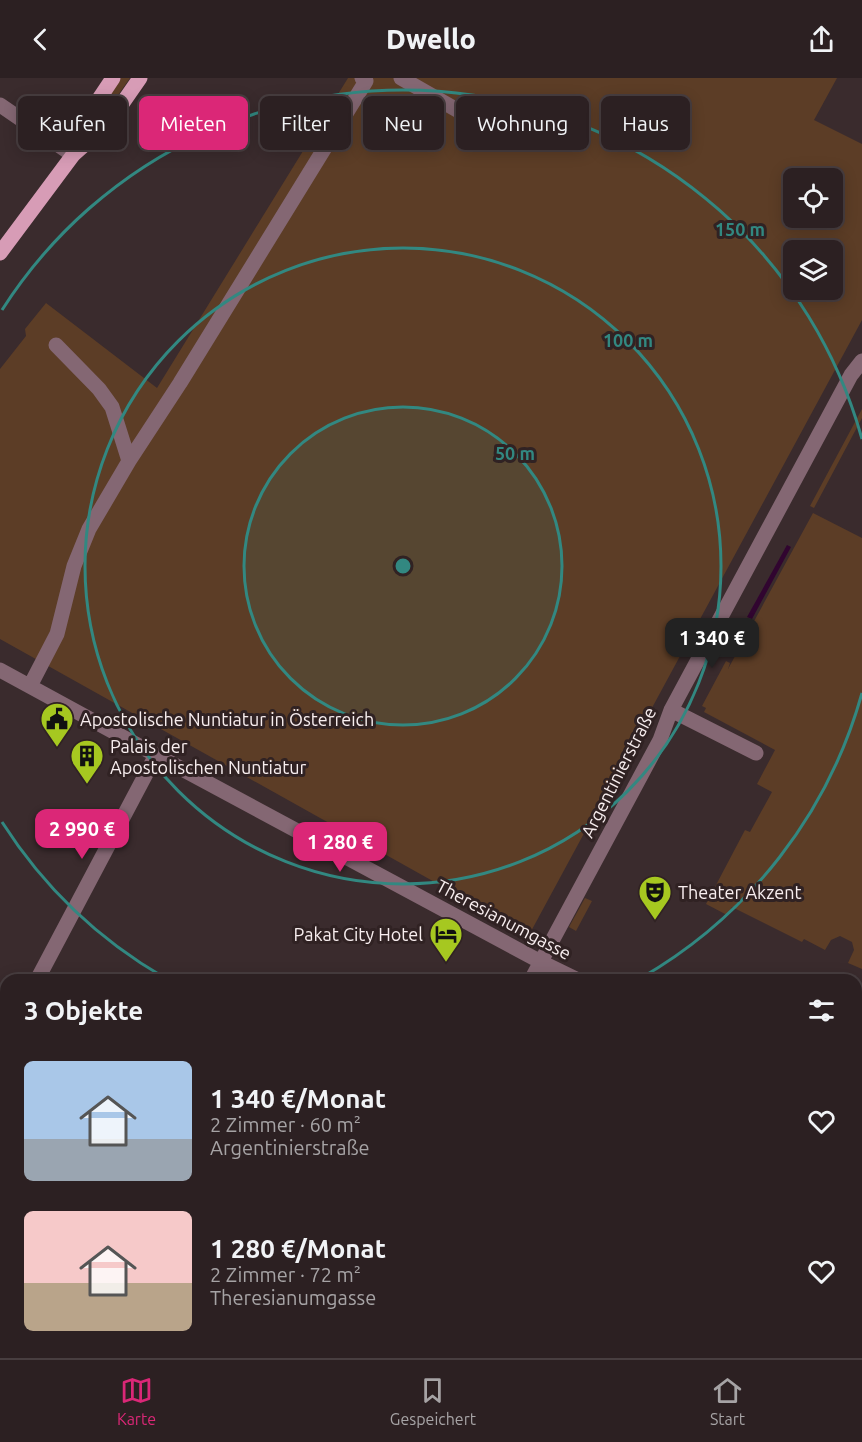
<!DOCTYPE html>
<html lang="de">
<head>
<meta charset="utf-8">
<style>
	body { margin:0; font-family:Ubuntu,sans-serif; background:#382d2f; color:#f1f3f6; height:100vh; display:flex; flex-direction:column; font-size:22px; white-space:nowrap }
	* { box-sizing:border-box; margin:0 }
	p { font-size:20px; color:#a6a3a5 }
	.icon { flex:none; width:33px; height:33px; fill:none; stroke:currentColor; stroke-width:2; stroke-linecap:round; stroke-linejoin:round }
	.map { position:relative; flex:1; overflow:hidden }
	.details { position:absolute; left:0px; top:896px; width:862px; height:386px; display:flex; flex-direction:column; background:#2c2022; border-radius:18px 18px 0 0; box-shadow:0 3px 15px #0003,0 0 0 2px #483e40 }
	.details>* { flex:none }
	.top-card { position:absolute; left:18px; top:18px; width:826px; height:54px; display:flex; gap:12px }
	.tools { position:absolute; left:783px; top:90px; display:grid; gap:12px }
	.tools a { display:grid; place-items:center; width:60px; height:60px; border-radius:9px; background:#2c2022; box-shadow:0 3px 15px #0003,0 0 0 2px #483e40; font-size:30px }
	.price { position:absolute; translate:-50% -51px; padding:0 14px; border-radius:12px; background:#db2777; color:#fff; font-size:20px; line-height:39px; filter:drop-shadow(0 2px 3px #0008) }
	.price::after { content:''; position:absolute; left:50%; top:36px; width:18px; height:14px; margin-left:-9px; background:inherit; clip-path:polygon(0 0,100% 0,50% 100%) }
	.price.on { background:#222; color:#fff }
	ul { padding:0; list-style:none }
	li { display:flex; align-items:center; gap:18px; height:150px; padding:0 24px }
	li span { display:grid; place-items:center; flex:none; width:168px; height:120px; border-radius:9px; color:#555 }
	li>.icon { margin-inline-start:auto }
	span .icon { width:72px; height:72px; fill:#fffc; stroke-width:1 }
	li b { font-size:26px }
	h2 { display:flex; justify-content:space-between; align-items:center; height:72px; padding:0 24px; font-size:26px }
	.tag { padding:0 21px; border-radius:9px; background:#2c2022; box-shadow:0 3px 15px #0003,0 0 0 2px #483e40; font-size:21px; line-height:54px }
	.tag.on { background:#db2777; color:#fff }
	header { display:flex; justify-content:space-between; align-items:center; height:78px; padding:0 24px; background:#2c2022; font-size:27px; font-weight:800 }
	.dock { display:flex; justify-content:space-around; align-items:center; height:84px; border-top:2px solid #483e40; background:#2c2022; font-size:16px; color:#a6a3a5 }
	.dock a { display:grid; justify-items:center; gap:3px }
	.dock .on { color:#db2777 }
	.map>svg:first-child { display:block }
</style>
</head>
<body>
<header><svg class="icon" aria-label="back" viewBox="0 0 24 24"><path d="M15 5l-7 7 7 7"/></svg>Dwello<svg class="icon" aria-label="share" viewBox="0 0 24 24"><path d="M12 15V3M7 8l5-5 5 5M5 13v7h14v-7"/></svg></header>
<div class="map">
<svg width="862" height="1280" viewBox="0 0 862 1280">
	<rect width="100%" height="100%" fill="#3a2b2d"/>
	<path fill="#5c3d26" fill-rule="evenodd" d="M121 0H130L104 37 98 33Z
		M348 0H837L814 42 862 66V242L529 857 0 561V291L26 258 25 251 46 225 157 310ZM794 100H832V140H794ZM794 172H832V212H794Z
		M862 331V340L814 430 810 428Z
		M813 435 862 460V891L848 885 854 872 852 864 840 858 831 862 825 872 804 861 802 864 732 829 727 837 706 826 745 752 750 754 772 714 757 706 775 672 704 634 706 630 702 628 726 583 730 585 728 591Z
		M585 820 592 823 576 853 569 849Z
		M563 1275H684L688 1276 686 1280H559Z
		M768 1275H814L812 1280H766Z"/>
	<path fill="#310530" d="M787 467 791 469 752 541 747 539Z"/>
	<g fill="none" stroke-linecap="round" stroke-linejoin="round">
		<path stroke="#846773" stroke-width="15" d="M401 0 499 56
			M0 27 73 77
			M56 267 99 311 112 329 129 383
			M0 592 156 677 541 884 578 902
			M30 608 57 556 74 488 89 451 129 383 180 305 366 3 362 0
			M671 632 756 675
			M37 902 156 677
			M531 902 660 662 671 632 851 297 862 283
			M0 972 6 960
			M0 997 6 1000
			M856 1037 862 1040
			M856 1230 862 1219
			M0 1237 6 1240
			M66 1275 74 1280
			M507 1275 516 1280
			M461 1280 463 1275
			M559 1280 563 1275
			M832 1280 834 1275"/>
		<path stroke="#d79cb6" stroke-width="15" d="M74 74 91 33 113 0
			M0 175 73 77 108 46 140 0"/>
	</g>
	<circle cx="403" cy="488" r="159" fill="#328881" fill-opacity=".12"/>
	<g fill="none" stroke="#328881" stroke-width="3">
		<circle cx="403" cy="488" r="159"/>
		<circle cx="403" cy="488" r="318"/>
		<path d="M862 615A476 476 0 0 1 641 900M165 900A476 476 0 0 1 2 744M2 232A476 476 0 0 1 862 361"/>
	</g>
	<defs>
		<g id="civic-pin" transform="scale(1.725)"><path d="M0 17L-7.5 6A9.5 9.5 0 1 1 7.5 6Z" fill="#a6c820" stroke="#302223"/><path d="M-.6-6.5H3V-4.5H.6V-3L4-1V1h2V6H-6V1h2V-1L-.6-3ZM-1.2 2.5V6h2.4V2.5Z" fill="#111"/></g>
		<g id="building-pin" transform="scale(1.725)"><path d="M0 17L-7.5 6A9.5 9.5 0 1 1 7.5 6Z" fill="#a6c820" stroke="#302223"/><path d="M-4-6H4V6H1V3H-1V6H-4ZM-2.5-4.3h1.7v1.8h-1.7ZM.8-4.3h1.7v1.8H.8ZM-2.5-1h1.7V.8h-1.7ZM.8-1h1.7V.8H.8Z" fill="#111"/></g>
		<g id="theatre-pin" transform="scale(1.725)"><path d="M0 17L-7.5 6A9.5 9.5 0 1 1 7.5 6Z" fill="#a6c820" stroke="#302223"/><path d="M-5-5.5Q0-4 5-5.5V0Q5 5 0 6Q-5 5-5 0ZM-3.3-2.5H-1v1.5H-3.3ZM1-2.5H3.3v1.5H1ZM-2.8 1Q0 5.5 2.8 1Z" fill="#111"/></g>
		<g id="hotel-pin" transform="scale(1.725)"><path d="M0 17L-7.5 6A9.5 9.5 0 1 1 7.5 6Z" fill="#a6c820" stroke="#302223"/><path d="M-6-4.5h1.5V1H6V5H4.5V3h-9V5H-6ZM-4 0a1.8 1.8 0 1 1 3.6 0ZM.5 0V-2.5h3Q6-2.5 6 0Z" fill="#111"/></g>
	</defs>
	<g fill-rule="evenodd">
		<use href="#civic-pin" x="57" y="641"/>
		<use href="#building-pin" x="87" y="678"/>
		<use href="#theatre-pin" x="655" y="814"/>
		<use href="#hotel-pin" x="446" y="856"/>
	</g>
	<g text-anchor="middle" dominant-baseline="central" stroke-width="6" stroke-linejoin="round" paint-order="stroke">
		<g font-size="18" fill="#f8eeef" stroke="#302223" text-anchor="start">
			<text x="80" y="641">Apostolische Nuntiatur in Österreich</text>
			<text x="110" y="668">Palais der<tspan x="110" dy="21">Apostolischen Nuntiatur</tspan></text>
			<text x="678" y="814">Theater Akzent</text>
			<text x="423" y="856" text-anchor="end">Pakat City Hotel</text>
		</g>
		<g font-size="18" fill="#f8eeef" stroke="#302223">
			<text transform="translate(618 694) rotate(-63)">Argentinierstraße</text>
			<text transform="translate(504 841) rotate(28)">Theresianumgasse</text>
		</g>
	</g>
	<circle cx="403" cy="488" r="9" fill="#328881" stroke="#302223" stroke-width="3"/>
	<g font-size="18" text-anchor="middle" font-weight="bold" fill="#328881" stroke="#302223" stroke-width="6" stroke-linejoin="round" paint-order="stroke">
		<text x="740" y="158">150 m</text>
		<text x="628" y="269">100 m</text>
		<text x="515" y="382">50 m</text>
	</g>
</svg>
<div class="tools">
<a><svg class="icon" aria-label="locate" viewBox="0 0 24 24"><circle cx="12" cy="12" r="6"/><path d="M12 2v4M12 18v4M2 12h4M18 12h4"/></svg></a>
<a><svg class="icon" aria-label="layers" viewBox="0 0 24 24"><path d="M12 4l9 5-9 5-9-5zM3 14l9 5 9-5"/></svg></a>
</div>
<b class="price on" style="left:712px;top:591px">1 340 €</b>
<b class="price" style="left:82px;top:782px">2 990 €</b>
<b class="price" style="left:340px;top:795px">1 280 €</b>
<div class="top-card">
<a class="tag">Kaufen</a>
<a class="tag on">Mieten</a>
<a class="tag">Filter</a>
<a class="tag">Neu</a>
<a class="tag">Wohnung</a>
<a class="tag">Haus</a>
</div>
<section class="details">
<h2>3 Objekte<svg class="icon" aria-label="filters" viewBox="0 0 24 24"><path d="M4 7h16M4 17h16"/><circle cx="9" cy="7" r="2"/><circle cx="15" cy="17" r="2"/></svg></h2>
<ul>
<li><span style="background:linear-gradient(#a9c7e8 65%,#9aa5b1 0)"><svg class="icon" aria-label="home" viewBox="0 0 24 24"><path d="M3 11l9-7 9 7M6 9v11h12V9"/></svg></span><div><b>1 340 €/Monat</b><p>2 Zimmer · 60 m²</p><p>Argentinierstraße</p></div><svg class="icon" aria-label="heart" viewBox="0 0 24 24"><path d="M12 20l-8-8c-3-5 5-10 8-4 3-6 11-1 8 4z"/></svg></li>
<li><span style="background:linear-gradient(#f6c9c9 60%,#b9a48a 0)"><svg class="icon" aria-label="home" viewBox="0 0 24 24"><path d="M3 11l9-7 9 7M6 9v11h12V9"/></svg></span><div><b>1 280 €/Monat</b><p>2 Zimmer · 72 m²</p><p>Theresianumgasse</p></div><svg class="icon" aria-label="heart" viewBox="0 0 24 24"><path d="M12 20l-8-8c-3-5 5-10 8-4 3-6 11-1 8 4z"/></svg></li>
</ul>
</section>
</div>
<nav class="dock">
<a class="on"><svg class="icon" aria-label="map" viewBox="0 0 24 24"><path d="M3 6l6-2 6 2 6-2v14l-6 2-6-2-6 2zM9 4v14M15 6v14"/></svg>Karte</a>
<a><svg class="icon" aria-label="saved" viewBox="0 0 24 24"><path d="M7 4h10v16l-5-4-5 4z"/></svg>Gespeichert</a>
<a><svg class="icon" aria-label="home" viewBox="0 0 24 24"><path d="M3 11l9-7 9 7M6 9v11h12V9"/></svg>Start</a>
</nav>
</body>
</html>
